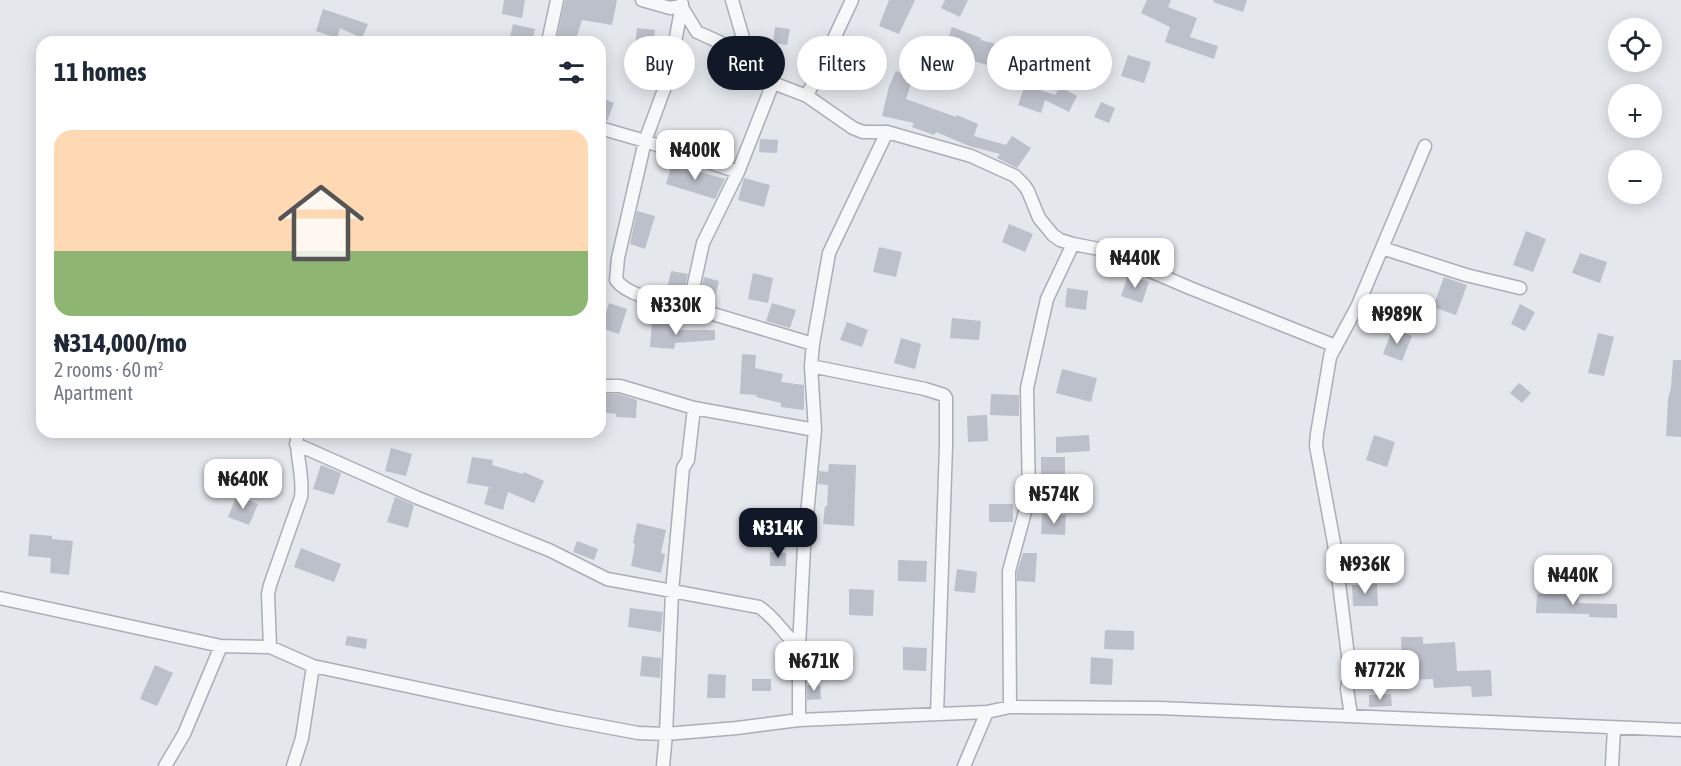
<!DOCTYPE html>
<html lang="en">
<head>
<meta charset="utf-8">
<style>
	body { margin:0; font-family:"Asap Condensed",sans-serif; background:#f2f2f3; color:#1f2937; height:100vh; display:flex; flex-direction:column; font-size:22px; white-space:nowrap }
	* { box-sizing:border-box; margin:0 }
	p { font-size:20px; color:#747a83 }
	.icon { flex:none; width:33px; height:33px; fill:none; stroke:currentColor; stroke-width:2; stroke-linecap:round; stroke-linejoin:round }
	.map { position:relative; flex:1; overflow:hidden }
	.sheet { position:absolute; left:36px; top:36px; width:570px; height:402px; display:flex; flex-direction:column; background:#fff; border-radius:18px; box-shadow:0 3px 15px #0003 }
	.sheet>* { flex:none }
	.hud { position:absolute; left:624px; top:36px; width:570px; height:54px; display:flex; gap:12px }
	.fabs { position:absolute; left:1608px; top:18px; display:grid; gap:12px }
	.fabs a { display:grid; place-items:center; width:54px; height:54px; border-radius:50%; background:#fff; box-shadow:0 3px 15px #0003; font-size:30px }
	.price { position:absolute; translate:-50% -51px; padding:0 14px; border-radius:12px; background:#fff; color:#222; font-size:20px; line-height:39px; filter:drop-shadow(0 2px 3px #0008) }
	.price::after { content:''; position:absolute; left:50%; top:36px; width:18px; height:14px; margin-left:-9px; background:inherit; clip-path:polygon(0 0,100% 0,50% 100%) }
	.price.current { background:#111827; color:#fff }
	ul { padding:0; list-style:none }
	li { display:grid; align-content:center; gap:12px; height:318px; padding:0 18px }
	li span { display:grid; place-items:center; height:186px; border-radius:18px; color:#555 }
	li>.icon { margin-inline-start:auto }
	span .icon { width:108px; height:108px; fill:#fffc; stroke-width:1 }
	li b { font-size:26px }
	h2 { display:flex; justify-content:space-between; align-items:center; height:72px; padding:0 18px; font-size:26px }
	.chip { padding:0 21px; border-radius:27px; background:#fff; box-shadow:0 3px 15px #0003; font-size:21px; line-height:54px }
	.chip.current { background:#111827; color:#fff }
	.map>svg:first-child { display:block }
</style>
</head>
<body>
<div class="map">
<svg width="1681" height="766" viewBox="0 0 1681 766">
	<rect width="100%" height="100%" fill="#e4e7ec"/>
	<path fill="#bbc0ca" d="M504 0H525L522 18 502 14Z
		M565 0H617L612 25 582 20 575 42H556Z
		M889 0H915L899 34 879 26Z
		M945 0H968L960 17 941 8Z
		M1147 0H1171L1168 7 1197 18 1190 37 1218 46 1214 59 1165 42 1170 27 1141 13Z
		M1214 0H1247L1243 12 1213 2Z
		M323 9 368 24 362 38 340 28 337 38 316 31Z
		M513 24 535 29 532 42H509Z
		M775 27 790 29 787 45 773 43Z
		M952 27 981 38V40L1030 53 1024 75 966 59 957 85 934 77Z
		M637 28 655 30 652 58 634 56Z
		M839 47 865 56 857 76 831 67Z
		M1128 55 1151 62 1144 83 1121 76Z
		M896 71 913 78 906 99 956 117 957 115 978 124 974 136 1006 145 1012 136 1031 148 1017 168 997 158 1000 154 969 146 936 132 934 135 912 127 914 123 882 116 889 86Z
		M1025 85 1055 95 1060 87 1077 96 1069 112 1045 100 1041 113 1018 105Z
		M600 97 614 103 607 121 600 120Z
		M1101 102 1115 108 1109 123 1094 117Z
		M760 139 778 140 777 153 759 152Z
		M672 164 725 179 715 199 666 184Z
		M744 178 770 185 764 207 738 200Z
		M637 211 655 216 645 249 630 244Z
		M1009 224 1033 234 1025 252 1002 242Z
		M1526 231 1546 239 1533 272 1513 265Z
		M879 247 902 252 896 277 873 272Z
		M1580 253 1607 262 1600 283 1572 273Z
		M671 271 688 274 683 297 666 294Z
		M753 273 773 278 768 303 748 299Z
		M1128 275 1149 282 1142 303 1121 296Z
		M704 277 719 281 713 305 699 301Z
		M1444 277 1467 285 1456 315 1433 307Z
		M1067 288 1088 291 1086 310 1065 307Z
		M609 303 627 309 619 334 601 328Z
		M772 303 796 310 790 328 766 321Z
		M1520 304 1535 312 1525 331 1511 324Z
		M952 318 981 321 979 340 950 338Z
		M652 322 676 324V330H715V340L675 343 674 349 650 347Z
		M847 322 868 330 862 347 840 340Z
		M1393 328 1412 336 1402 361 1383 354Z
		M1598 333 1614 337 1604 376 1588 373Z
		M901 338 921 344 915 369 894 363Z
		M742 354 756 355 755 368 783 374 781 382 804 385V410L781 407V403L756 397 757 395 740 394Z
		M1673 360H1681V437L1666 436 1668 399 1671 388Z
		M1062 369 1097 378 1091 402 1056 393Z
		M1519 383 1531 393 1522 403 1510 393Z
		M600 394H619L637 400 636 418 616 417V414L600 412Z
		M991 394 1019 395V416L990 415Z
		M987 415 988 441 968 442 967 416Z
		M1089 435 1090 451 1056 453V437Z
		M1374 435 1395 442 1387 467 1366 460Z
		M391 448 412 454 406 476 385 471Z
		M472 457 493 460 492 465 523 474 524 472 544 481 534 503 508 492 503 510 484 504 489 487 467 483Z
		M1041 457H1065V478L1041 479Z
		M829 464 856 465 854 526 823 524 825 506H827L828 485 818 484 819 471 828 472Z
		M321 465 341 473 334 495 313 489Z
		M237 495 258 504 249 525 228 517Z
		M395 497 414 505 408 528 387 522Z
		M989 504H1013V522H989Z
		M1042 514 1066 515 1065 535 1041 534Z
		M637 523 666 530 661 553 665 554 661 573 631 566 635 544 633 543Z
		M30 534 52 536V539L73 541 69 575 50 573 51 558 28 556Z
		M577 541 598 549 594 560 573 552Z
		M301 548 341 564 334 582 294 567Z
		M770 552 786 553V566H770Z
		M1023 553H1037L1035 582 1017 581V572Z
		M898 560 927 561 926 582 898 581Z
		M957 569 977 572 975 593 954 591Z
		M1377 584 1378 606H1353L1352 585Z
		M849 589 874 590 873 616 849 615Z
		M1560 593 1579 594 1578 603 1617 604V618L1589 617V614L1536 613 1537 594Z
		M630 608 663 612 661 632 628 627Z
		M1105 630 1134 631V650L1104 649Z
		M347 636 367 639 366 649 345 645Z
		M1401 637H1423V644L1455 642 1457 671 1491 670 1492 696 1472 697 1471 686 1434 688 1433 679 1402 680Z
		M903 647 927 648 926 671 903 670Z
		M642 656 661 658 660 678 640 676Z
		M1091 657 1113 659 1112 685 1090 684Z
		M155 665 173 673 157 706 140 699Z
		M708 674 726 675 725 698H707Z
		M752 679H771V691H752Z
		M807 685H820L821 699 807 700Z
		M1391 694 1392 706 1369 707V695Z"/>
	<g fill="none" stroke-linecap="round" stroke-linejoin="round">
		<g stroke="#a9aeb7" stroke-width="15">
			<path id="minor" d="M642 0 670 8 681 6 697 32 737 50 749 68 773 83 807 96 853 128 863 132H887L971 156 1015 176 1024 185 1028 191 1039 218 1053 235 1060 240 1073 244 1099 249 1190 288 1333 345 1330 357
				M732 0 745 45 737 50
				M682 4 669 76 645 141 618 258 616 280C630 299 671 302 693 308 733 320 773 332 813 344
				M548 42 557 0
				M807 96 852 0
				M600 128 645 141 738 172
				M887 132 829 253 813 344 811 366 925 389 944 395 946 398V446L937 714
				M1382 248 1466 275 1520 288
				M689 307 703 243 738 172 773 83
				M600 386H620L694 408 815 430
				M296 444 418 498 549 550 607 579 759 607C776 618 784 635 799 647
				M0 598 221 646 270 647 313 666 558 718 638 733 666 734 737 728 799 720 987 712 1010 707 1159 708 1681 730
				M270 647 268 594 270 585 301 497C304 475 295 454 297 432
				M1010 707 1009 571 1029 497 1027 388 1047 299 1073 244
				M1351 715 1347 689 1350 672 1334 543 1316 446 1317 434 1330 357 1358 305 1425 146
				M799 720V647L804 547 815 430 811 366
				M165 766 184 734 221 646
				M293 766 302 738 313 666
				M663 766 666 734 672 592 683 468 688 460 694 408
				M964 766 987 712
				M1612 766 1614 728"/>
		</g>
		<use href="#minor" stroke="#f7f8fa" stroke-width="12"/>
	</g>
</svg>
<div class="fabs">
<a><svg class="icon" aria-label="locate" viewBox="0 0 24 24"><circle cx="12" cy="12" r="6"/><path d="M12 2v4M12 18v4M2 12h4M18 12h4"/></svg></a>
<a>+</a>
<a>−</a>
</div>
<b class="price" style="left:695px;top:181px">₦400K</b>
<b class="price" style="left:1135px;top:289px">₦440K</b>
<b class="price" style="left:676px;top:336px">₦330K</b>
<b class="price" style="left:1397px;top:345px">₦989K</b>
<b class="price" style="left:243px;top:510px">₦640K</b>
<b class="price" style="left:1054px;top:525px">₦574K</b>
<b class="price current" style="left:778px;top:559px">₦314K</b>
<b class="price" style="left:1365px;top:595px">₦936K</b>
<b class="price" style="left:1573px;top:606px">₦440K</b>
<b class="price" style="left:814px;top:692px">₦671K</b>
<b class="price" style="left:1380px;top:701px">₦772K</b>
<div class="hud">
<a class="chip">Buy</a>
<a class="chip current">Rent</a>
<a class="chip">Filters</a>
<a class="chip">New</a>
<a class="chip">Apartment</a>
</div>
<section class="sheet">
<h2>11 homes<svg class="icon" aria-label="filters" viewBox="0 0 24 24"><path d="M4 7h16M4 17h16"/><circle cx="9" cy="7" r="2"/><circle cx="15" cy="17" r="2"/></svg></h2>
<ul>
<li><span style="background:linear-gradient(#ffd9b3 65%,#8fb573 0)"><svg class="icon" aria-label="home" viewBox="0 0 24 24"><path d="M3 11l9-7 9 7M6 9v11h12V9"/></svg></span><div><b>₦314,000/mo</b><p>2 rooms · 60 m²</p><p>Apartment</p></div></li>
</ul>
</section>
</div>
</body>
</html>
